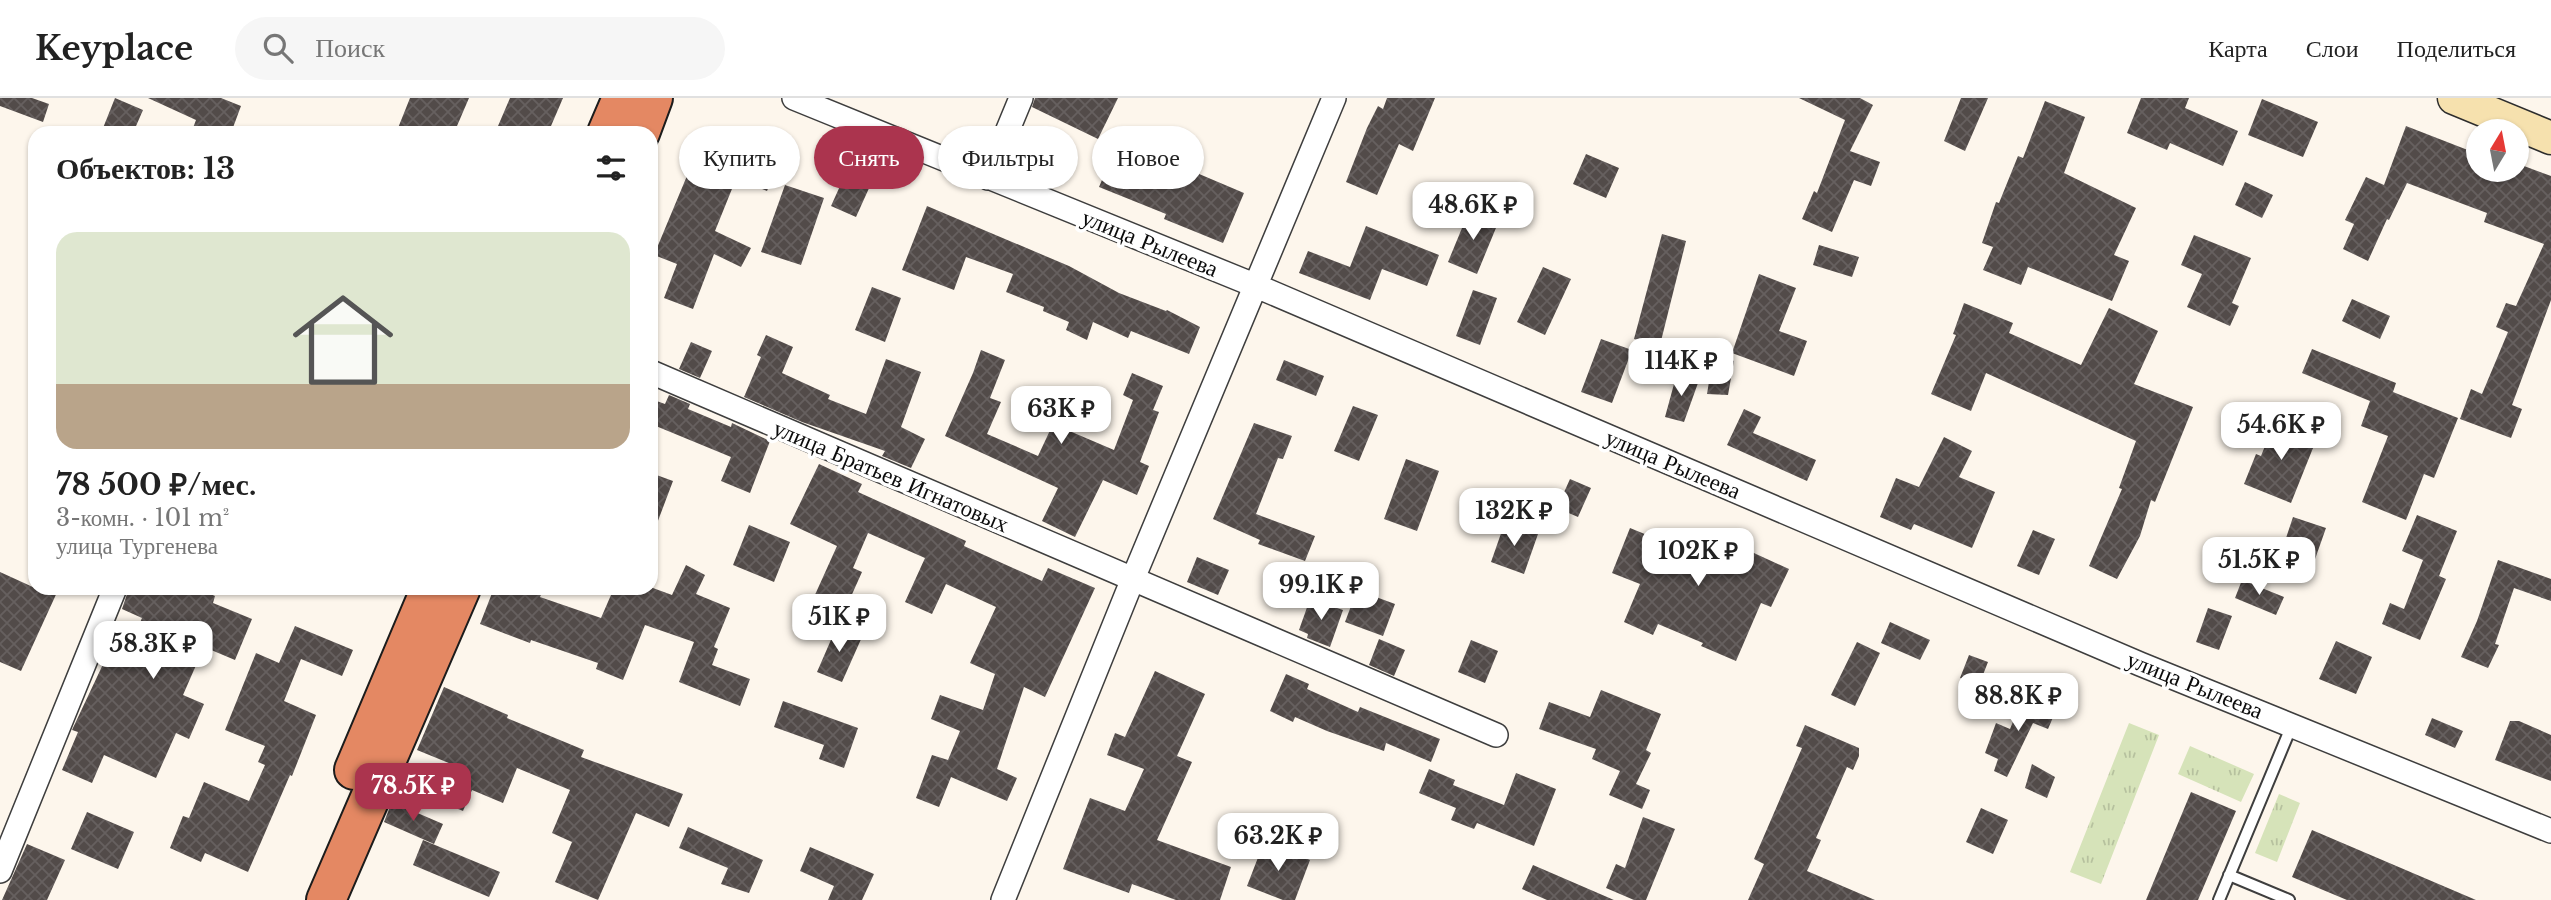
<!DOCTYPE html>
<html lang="ru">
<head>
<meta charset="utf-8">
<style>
	body { margin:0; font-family:"Libre Baskerville",serif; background:#f6f6f6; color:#222; height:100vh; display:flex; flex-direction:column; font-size:26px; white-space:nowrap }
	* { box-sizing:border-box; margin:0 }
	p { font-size:23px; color:#767676 }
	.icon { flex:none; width:38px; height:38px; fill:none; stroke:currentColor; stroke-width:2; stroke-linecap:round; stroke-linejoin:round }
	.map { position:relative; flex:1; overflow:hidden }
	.sheet { position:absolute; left:28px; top:28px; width:630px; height:469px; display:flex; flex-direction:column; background:#fff; border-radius:21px; box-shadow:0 2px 5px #0004 }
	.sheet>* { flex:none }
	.banner { position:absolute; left:679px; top:28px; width:665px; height:63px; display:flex; gap:14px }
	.needle { width:46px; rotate:10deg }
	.buttons { position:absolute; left:2466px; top:21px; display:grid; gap:14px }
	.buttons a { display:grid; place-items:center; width:63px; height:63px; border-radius:50%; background:#fff; box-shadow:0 2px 5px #0004; font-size:35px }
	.price { position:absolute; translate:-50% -60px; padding:0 16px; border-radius:14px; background:#fff; color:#222; font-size:23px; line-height:46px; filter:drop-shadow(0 2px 4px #0008) }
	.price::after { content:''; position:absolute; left:50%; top:42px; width:21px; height:16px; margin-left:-10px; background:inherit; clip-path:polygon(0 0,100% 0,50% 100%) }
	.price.current { background:#ab344e; color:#fff }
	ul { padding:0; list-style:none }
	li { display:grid; align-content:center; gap:14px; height:371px; padding:0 28px }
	li span { display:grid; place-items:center; height:217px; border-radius:21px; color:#555 }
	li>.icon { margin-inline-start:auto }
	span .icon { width:126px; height:126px; fill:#fffc; stroke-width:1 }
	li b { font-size:30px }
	h2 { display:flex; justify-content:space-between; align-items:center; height:84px; padding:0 28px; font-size:30px }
	.pill { padding:0 24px; border-radius:32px; background:#fff; box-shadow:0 2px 5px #0004; font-size:24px; line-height:63px }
	.pill.current { background:#ab344e; color:#fff }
	header { display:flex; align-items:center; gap:42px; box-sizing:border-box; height:98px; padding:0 35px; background:#fff; border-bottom:2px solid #e0e0e0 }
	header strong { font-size:33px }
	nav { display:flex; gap:38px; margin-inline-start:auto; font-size:24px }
	.search { width:490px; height:63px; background:#f6f6f6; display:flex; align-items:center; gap:18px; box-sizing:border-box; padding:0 24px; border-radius:38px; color:#767676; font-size:26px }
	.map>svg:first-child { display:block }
</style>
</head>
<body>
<header>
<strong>Keyplace</strong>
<div class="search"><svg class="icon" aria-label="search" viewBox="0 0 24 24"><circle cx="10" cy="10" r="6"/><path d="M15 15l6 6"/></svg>Поиск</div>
<nav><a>Карта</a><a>Слои</a><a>Поделиться</a></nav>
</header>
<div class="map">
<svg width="2551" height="802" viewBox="0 0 2551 802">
	<defs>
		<pattern id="park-tufts" width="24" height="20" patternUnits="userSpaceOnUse" patternTransform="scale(1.75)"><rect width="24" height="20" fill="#d6e3b9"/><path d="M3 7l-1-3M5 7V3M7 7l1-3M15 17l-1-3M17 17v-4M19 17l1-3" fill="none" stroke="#b6c19e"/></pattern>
		<pattern id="building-cross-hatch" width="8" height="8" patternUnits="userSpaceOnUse" patternTransform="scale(1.75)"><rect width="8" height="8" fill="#524b49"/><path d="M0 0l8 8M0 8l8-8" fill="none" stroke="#66605f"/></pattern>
	</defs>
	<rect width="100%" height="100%" fill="#fdf6ec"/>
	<path fill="url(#park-tufts)" d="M2129 625 2159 637 2101 786 2070 774Z
		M2190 648 2254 676 2241 704 2178 676Z
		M2279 696 2300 705 2277 764 2255 755Z"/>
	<path fill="url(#building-cross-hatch)" d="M0 0H32L49 6 43 24 0 8Z
		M115 0 143 12 133 35H101Z
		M148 0H221L241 8 231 35H191L196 22Z
		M410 0H469L454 35H396Z
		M510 0H563L548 35H495Z
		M1035 0H1118L1098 41 1032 9Z
		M1387 0H1435L1413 53 1399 46 1377 97 1346 84 1367 30 1378 8 1383 11Z
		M1799 0H1860L1873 7 1850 53 1880 64 1871 88 1854 82 1832 134 1802 121 1814 93 1817 95 1845 22Z
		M1961 0H1988L1965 53 1944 43Z
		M2141 0H2189L2185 10 2238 33 2223 68 2170 45 2167 52 2127 35Z
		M2262 1 2318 24 2303 59 2248 37Z
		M2045 3 2085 19 2064 75 2136 110 2114 157 2129 163 2112 203 2028 169 2021 187 1983 172 1993 149 1982 145 1996 104 1999 105 2018 58 2023 60Z
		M2406 28 2478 56V72H2516V65L2551 78V202L2512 307 2522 311 2511 340 2460 321 2471 291 2482 296 2508 234 2496 229 2506 205 2516 208 2544 146 2484 124 2487 115 2407 85 2389 122 2387 121 2368 163 2343 151 2354 126 2345 122 2366 79 2384 87Z
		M697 37 753 60 757 50 781 59 767 93 736 81 715 133 751 150 741 169 714 156 693 211 664 200 677 166 654 157 689 73 683 71Z
		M1113 56 1155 73 1159 64 1183 74 1185 70 1244 95 1223 145 1164 121 1166 116 1099 89Z
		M1586 56 1619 70 1606 100 1573 86Z
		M845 77 870 88 856 119 831 108Z
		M2245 84 2273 97 2262 120 2235 107Z
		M785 87 824 100 801 167 761 154Z
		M927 108 1069 168 1119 195 1166 213 1167 212 1200 229 1189 256 1131 233 1128 240 1093 224 1087 242 1066 232 1069 224 1043 213 1044 209 1006 194 1013 176 966 159 954 192 902 172Z
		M1469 113 1498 125 1477 176 1448 164Z
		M1366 128 1439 157 1427 188 1382 171 1370 202 1299 175 1308 153 1350 169Z
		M1662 136 1686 143 1660 247 1634 241Z
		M2194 137 2251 160 2232 205 2239 208 2230 228 2187 209 2202 176 2181 167Z
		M1819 147 1859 159 1852 179 1813 167Z
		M1543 169 1571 181 1545 237 1517 224Z
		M1759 176 1796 190 1779 233 1807 243 1794 278 1732 255Z
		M872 189 901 200 885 244 855 232Z
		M1473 192 1497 200 1480 247 1456 238Z
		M2352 201 2390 218 2380 241 2342 223Z
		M1964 205 2013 225 2009 235 2081 267 2109 210 2158 233 2134 286 2193 309 2155 404 2151 402 2140 438 2117 481 2089 468 2122 391 2119 390 2136 343 1986 275 1971 313 1931 296 1956 237 1953 236Z
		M766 237 793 249 782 275 830 297 828 301 866 316 886 261 921 274 901 329 925 341 911 370 882 358 885 353 802 324 744 299 761 259 757 257Z
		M1601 241 1632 252 1612 305 1581 294Z
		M691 244 712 253 700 280 679 271Z
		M2312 251 2396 285 2393 294 2458 320 2434 380 2424 376 2406 422 2362 404 2388 338 2361 328 2370 303 2302 275Z
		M981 252 1005 262 990 300 1001 304 987 336 1038 358 1053 326 1114 352 1133 302 1123 297 1132 275 1163 288 1153 312 1159 314 1140 364 1149 368 1137 397 1103 382 1075 439 1042 423 1058 390 945 338 973 275Z
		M1714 253 1734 263 1728 297 1707 296Z
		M1284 262 1324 278 1316 298 1276 282Z
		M1677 275 1698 285 1684 324 1665 319Z
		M669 297 690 306 688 311 731 329 732 325 770 343 750 395 721 383 731 359 651 326V301L665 306Z
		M1353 308 1378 317 1359 363 1334 353Z
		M1744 311 1761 319 1753 335 1816 362 1807 383 1727 347Z
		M2275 323 2317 340 2291 405 2244 386 2256 356 2261 358Z
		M1254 325 1292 338 1283 361 1278 360 1256 416 1315 438 1305 463 1258 446 1260 442 1213 421Z
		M1944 339 1972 353 1959 379 1995 394 1972 450 1914 426 1911 432 1880 419 1896 380 1919 389Z
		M1406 361 1439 373 1417 433 1384 421Z
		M819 366 862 386 858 394 966 443 964 448 1042 483 1048 470 1095 490 1045 599 1024 589 997 671 1017 680 1007 703 951 679 939 709 916 700 932 657 948 662 960 633 931 621 940 597 983 612 995 576 970 565 996 509 946 486 932 516 905 504 925 460 868 435 853 470 862 474 845 512 814 499 837 448 790 426Z
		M651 375 673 383 653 436 651 435Z
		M1570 381 1591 390 1578 419 1557 410Z
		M2417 417 2457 433 2439 478 2446 481 2420 542 2382 526 2390 505 2404 511 2423 462 2402 453Z
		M2293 419 2326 430 2314 464 2282 452Z
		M1505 424 1538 436 1524 476 1491 464Z
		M749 427 790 444 774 484 733 467Z
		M1630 430 1674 448 1682 431 1716 446 1718 440 1743 450 1789 471 1771 509 1761 505 1736 563 1701 548 1703 545 1658 526 1653 537 1624 524 1640 486 1612 475Z
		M2033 432 2055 441 2039 477 2017 468Z
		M1197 459 1229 472 1218 497 1187 484Z
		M2498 462 2551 481V503L2514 490 2495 546 2499 547 2488 570 2461 559 2477 523Z
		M686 467 705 477 696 496 730 510 714 549 718 551 712 567 750 581 740 608 679 584 694 544 645 527 623 582 596 571 598 565 531 542 530 545 480 526 494 490H544L540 499 601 520 614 490H653L672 497Z
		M0 474 35 490H59L21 573 0 564Z
		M2242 482 2284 499 2276 517 2235 500Z
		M129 490H197L215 498 213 505 252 521 235 562 204 549 183 597 204 606 189 641 176 635 156 680 104 657 92 685 62 672 78 634 72 632 105 562 121 569 142 520 122 511Z
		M1357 492 1395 506 1383 538 1345 524Z
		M1310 501 1343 512 1330 549 1307 540 1308 536 1299 532Z
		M2208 510 2232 518 2219 552 2196 544Z
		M1890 524 1930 542 1920 562 1881 545Z
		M295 528 353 552 342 578 301 561 284 603 316 617 292 678 290 677 248 774 205 755 201 764 170 750 183 718 189 720 204 684 249 703 265 667 258 664 265 648 225 632 256 555 279 565Z
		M837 528 862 539 842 584 817 574Z
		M1379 541 1405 552 1394 578 1369 567Z
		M1471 542 1498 553 1485 585 1458 574Z
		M2336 543 2372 559 2356 596 2319 581Z
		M1857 544 1880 555 1855 608 1831 597Z
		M1969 557 1988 564 1979 587 1960 580Z
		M1155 573 1205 596 1177 658 1192 664 1157 742 1231 769 1220 802H1176L1132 786 1129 795 1063 771 1090 700 1125 713 1144 671 1107 657 1115 635 1125 639Z
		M1286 576 1309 586 1307 591 1358 614 1360 609 1440 641 1431 664 1386 645 1384 653 1327 633 1295 619 1293 624 1270 613Z
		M444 589 508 617 507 620 584 652 581 659 683 696 669 729 636 715 598 802 555 784 572 744 552 735 570 692 517 670 503 705 472 692 463 713 446 706 461 670 417 652Z
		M1601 592 1661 616 1646 652 1651 655 1636 686 1650 692 1642 711 1609 697 1620 673 1592 661 1596 651 1539 631 1549 604 1590 619Z
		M2024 597 2057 610 2048 631 2033 625 2007 679 1994 673 1998 661 1985 655 1996 625 2010 631Z
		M783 603 858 630 844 670 819 661 824 647 774 629Z
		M2432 620 2463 633 2455 650 2425 637Z
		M2510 623H2519L2551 637V683L2495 662Z
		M1805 627 1859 650V658L1853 672 1847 669 1816 740 1821 742 1807 773 1875 802H1748L1764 766 1754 761 1802 650 1796 648Z
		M2032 666 2055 679 2047 700 2025 690Z
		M1429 671 1455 682 1453 687 1504 707 1516 675 1556 691 1534 748 1477 725 1474 731 1451 722 1456 710 1419 695Z
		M2191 694 2236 713 2198 802H2146Z
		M392 704 443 726 434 746 384 724Z
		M1981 710 2008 722 1993 756 1966 744Z
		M87 714 134 734 118 771 71 751Z
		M1643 719 1675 731 1646 802H1634L1606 790 1616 766 1625 770Z
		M688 729 763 762 749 795 721 786 728 770 679 750Z
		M2312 732 2476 802H2347L2292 779Z
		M423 742 500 774 489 799 413 767Z
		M1264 744 1310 762 1295 802H1283L1247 788Z
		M27 746 65 762 47 802H2Z
		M810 749 874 776 862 802H828L834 788 800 773Z
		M1533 767 1614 802H1547L1522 791Z"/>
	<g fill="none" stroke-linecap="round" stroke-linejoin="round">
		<g stroke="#3e3e3e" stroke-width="14">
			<path id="lane" d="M2229 777 2289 802
				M2219 802 2292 627"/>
		</g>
		<g stroke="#3e3e3e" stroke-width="26">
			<path id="street" d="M794 0 1254 187 2140 566 2551 733
				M988 80 1021 0
				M651 274 1496 637
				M0 773 115 490
				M1003 802 1132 483 1334 0"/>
		</g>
		<g stroke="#2d2d2d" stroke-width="35">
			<path id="secondary" d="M2454 0 2551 40"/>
		</g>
		<g stroke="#1c1c1c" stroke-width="42">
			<path id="highway" d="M607 35 622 0
				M640 35 653 0
				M354 672 431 490
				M326 802 461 490"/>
		</g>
		<use href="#lane" stroke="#fff" stroke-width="10"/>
		<use href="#street" stroke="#fff" stroke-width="23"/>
		<use href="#secondary" stroke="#f6e1ae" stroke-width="32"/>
		<use href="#highway" stroke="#e48863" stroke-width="38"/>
	</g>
	<g text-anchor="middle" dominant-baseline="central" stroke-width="7" stroke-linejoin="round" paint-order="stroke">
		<g font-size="23" fill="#0b0b0b" stroke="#fff">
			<text transform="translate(1150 145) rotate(22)">улица Рылеева</text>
			<text transform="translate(1673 366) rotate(23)">улица Рылеева</text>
			<text transform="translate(891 378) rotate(23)">улица Братьев Игнатовых</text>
			<text transform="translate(2195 587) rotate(22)">улица Рылеева</text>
		</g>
	</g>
</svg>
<div class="buttons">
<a><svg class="needle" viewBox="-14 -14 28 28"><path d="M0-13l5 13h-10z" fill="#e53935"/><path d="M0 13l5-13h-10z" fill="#767676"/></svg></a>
</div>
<b class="price" style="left:1473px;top:144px">48.6K ₽</b>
<b class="price" style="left:1681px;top:300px">114K ₽</b>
<b class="price" style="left:1061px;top:348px">63K ₽</b>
<b class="price" style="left:2281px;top:364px">54.6K ₽</b>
<b class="price" style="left:1514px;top:450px">132K ₽</b>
<b class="price" style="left:1698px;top:490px">102K ₽</b>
<b class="price" style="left:2259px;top:499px">51.5K ₽</b>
<b class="price" style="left:1321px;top:524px">99.1K ₽</b>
<b class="price" style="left:839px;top:556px">51K ₽</b>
<b class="price" style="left:153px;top:583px">58.3K ₽</b>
<b class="price" style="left:2018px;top:635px">88.8K ₽</b>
<b class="price current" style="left:413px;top:725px">78.5K ₽</b>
<b class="price" style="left:1278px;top:775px">63.2K ₽</b>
<div class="banner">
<a class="pill">Купить</a>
<a class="pill current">Снять</a>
<a class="pill">Фильтры</a>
<a class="pill">Новое</a>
</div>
<section class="sheet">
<h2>Объектов: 13<svg class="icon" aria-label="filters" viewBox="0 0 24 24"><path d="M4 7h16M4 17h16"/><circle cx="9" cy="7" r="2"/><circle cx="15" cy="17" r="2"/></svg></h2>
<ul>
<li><span style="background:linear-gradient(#dfe7d0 70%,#b9a48a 0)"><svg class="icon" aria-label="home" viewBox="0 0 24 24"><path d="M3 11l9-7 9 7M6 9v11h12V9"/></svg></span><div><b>78 500 ₽/мес.</b><p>3-комн. · 101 m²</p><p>улица Тургенева</p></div></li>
</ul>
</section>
</div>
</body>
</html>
